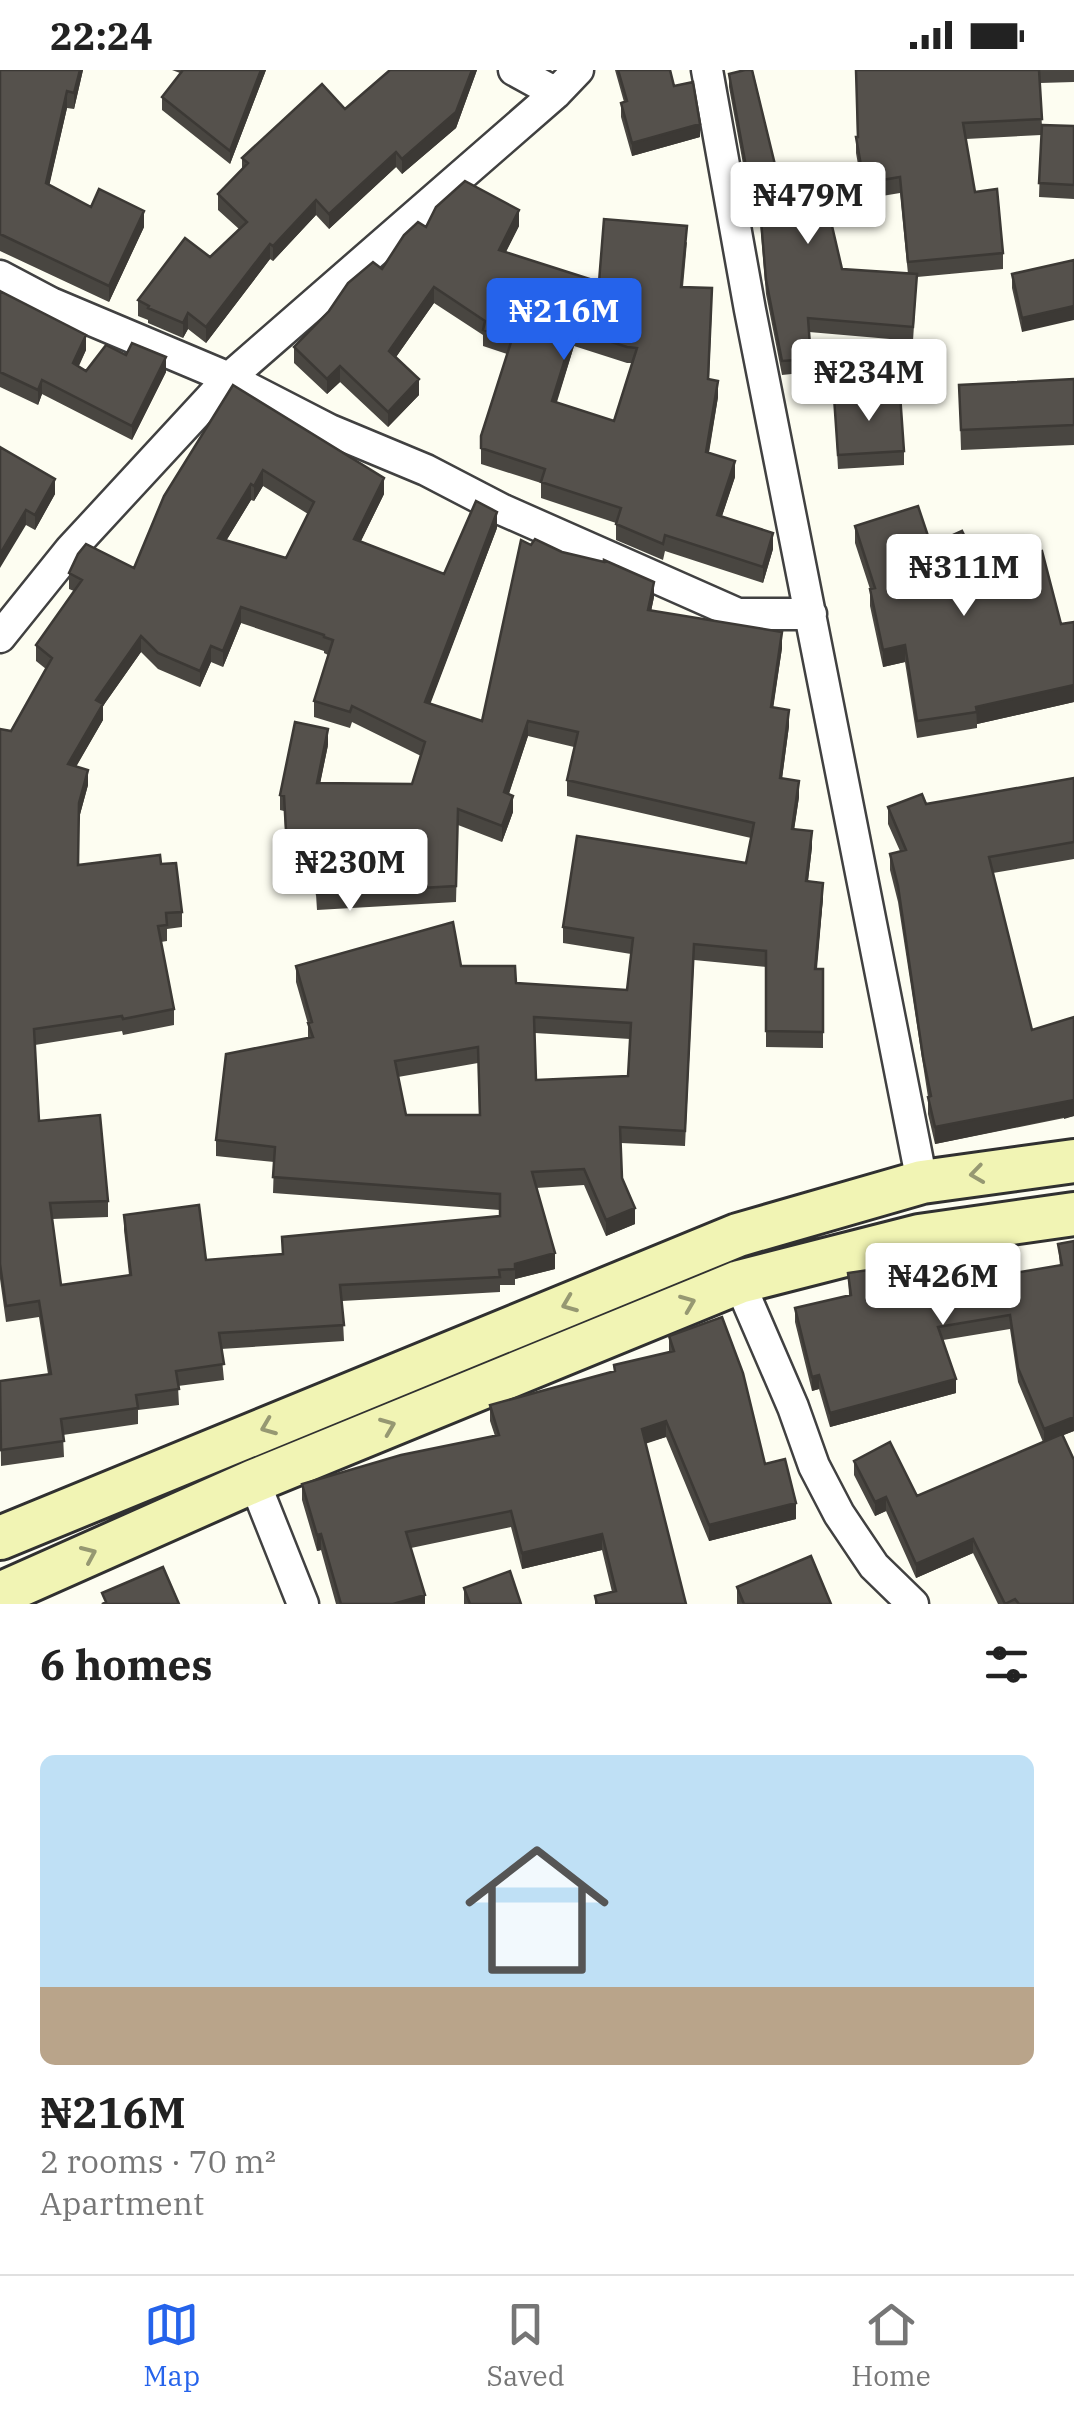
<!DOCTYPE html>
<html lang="en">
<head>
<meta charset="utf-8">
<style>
	body { margin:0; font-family:"IBM Plex Serif",serif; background:#f6f6f6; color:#222; height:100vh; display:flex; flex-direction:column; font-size:38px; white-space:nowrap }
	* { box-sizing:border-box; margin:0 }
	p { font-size:32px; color:#767676 }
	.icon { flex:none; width:55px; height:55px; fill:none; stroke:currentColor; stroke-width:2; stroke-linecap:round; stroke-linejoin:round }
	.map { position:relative; height:1534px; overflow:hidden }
	.panel { display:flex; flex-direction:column; background:#fff; flex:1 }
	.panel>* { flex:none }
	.price { position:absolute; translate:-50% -85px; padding:0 22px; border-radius:10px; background:#fff; color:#222; font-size:32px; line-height:65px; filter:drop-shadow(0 2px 5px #0008) }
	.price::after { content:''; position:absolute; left:50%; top:60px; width:30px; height:22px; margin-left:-15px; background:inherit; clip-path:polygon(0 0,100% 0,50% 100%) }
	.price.selected { background:#2563eb; color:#fff }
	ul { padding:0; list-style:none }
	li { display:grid; align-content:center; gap:20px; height:530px; padding:0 40px }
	li span { display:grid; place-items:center; height:310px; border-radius:15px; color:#555 }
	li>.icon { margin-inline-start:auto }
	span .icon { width:180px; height:180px; fill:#fffc; stroke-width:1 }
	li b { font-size:42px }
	h2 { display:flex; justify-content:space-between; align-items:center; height:120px; padding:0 40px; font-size:42px }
	.status { display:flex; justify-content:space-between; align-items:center; height:70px; padding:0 50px; background:#fff; direction:ltr }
	.status svg { height:28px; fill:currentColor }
	.dock { display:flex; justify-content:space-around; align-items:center; height:140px; border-top:2px solid #e0e0e0; background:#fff; font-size:28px; color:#767676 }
	.dock a { display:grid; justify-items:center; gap:5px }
	.dock .selected { color:#2563eb }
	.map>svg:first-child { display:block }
</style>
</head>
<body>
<div class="status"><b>22:24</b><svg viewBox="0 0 49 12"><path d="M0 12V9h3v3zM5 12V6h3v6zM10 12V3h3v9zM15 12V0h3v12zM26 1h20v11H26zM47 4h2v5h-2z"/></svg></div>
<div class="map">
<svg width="1074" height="1534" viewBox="0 0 1074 1534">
	<rect width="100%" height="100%" fill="#fdfdf1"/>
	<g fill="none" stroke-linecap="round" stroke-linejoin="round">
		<g stroke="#414141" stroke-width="35">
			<path id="street" d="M514 0 556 23
				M707 0 750 240 922 1112
				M0 206 51 233 229 308 330 360 426 400 503 440 738 544H811
				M0 567 70 480 229 308 556 23 578 0
				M739 1212 793 1337 814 1396 839 1444 874 1496 913 1534
				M254 1411 303 1534"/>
		</g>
		<g stroke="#303030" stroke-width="48">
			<path id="secondary" d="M0 1468 738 1165 922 1112 1074 1091
				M0 1524 254 1411 739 1212 919 1166 1074 1144"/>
		</g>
		<use href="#street" stroke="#fff" stroke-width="30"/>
		<use href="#secondary" stroke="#f1f4b4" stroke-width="42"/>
	</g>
	<path fill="#494641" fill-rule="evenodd" d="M0 0H83L74 39 67 38 49 115 91 137 144 157 109 232 0 181Z
		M172 0H266L230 94 162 40V27L180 3Z
		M390 0H477L456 58 402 104 396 97 329 159 316 145 273 191 270 189 206 273 188 259 183 268 148 253V250L138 246V230L210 187 239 159 218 140V124L242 100V88L345 39Z
		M615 0H670L674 16 700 67 632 86 621 47V33L624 32Z
		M856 0H1074V12L1040 13 1042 58 1074 56V129L1039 127 1041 65 966 69 975 122 1003 183V199L917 207 913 271 809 262 811 302 782 305 766 224 758 127H749L729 17V4L753 1 777 103 792 119 842 199 908 204 900 123 864 129 856 83V67H857Z
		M519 156 506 182 599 212 687 172 683 217 712 234 709 309 718 327 709 383 735 407 722 446 773 479 763 513 665 481 663 490 616 470V453L541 428V413L481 394V366L507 284 483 276V265L434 233 396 287 419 325 388 357 340 312 327 324 294 293V277L382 199 426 157ZM574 276 627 293H633L614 351 557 332Z
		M1074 190 1022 262 1012 218V204Z
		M0 221 86 280 79 296 86 301 126 285 166 302 132 370 42 324 38 335 0 317Z
		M1074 309V375L961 380 959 315Z
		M233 315 384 424 361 471 444 504 497 458 430 633 482 651 654 527 651 541 782 578 773 637 789 656 782 708 799 727 794 759 812 777 808 811 823 828 817 899H823V978L766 977V897L694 890 685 1076 621 1073 622 1108 635 1154 606 1166 584 1115 536 1118 555 1199 515 1209V1215H500V1222L342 1231 344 1271 221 1279 224 1310 178 1316 179 1335 138 1340V1354L63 1365 64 1387 1 1396 0 1311 48 1304 39 1247 6 1252 0 1209V659L11 661 46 599 36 591V575L74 521 69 519V503L134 498ZM263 416 308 444 286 488 226 471 251 430 254 431ZM241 553 324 581V583L328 585 314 631V647L350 658 352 652 421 686 412 714 320 713 328 675 280 725V740L284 741 288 811 315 809 317 840 456 832 458 755 502 772 513 742 509 724 528 666 574 677 567 710V726L751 768 746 793 563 857V873L631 884 627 920 516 913 461 896H296V912L308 954V968L216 1070V1086L274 1092 273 1123 500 1140V1146L282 1167V1184L206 1190 124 1145V1160L129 1205 61 1215 52 1149 108 1147V1131L39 1051 35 975 122 961 123 965 174 955V939L161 872 167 871V859L182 857V842L161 794 78 795 79 748 88 715 76 697 103 650V636L141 582 158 599 200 617 211 592 223 597ZM535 963 630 969 628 1006 536 1010ZM478 993 479 1045H406L398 1007Z
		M834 327 904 381V395L838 399Z
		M0 377 55 424 35 460 26 455Z
		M855 456 931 475 980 498 1061 554 1074 552V632L977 654V658L917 668 905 592 883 597 870 536V519L855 473Z
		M1074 708V789L993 803 1032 960 1074 947V1046L935 1074 928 1044V1027L898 832 890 800V784L900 781 888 754V737L926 734Z
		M1074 1171V1361L1063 1365 1074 1534H998L973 1483 916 1508 886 1441 875 1446 854 1405V1391L917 1426 1043 1372 1018 1312 1010 1259 943 1270 956 1323 830 1357 819 1319 812 1321 795 1252V1238L849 1225 848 1203 971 1188 1008 1204 1060 1196 1058 1174Z
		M669 1266 765 1394 796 1449 709 1471 666 1367 645 1373 686 1534H595V1526L612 1522 602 1480 522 1499 511 1457 411 1478 425 1534H336L321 1480 317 1481 302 1430V1414L495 1366 490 1351V1335L614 1301V1295L669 1282Z
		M737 1517 831 1534H737Z
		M464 1518 521 1534H464Z"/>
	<path fill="#3c3935" d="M80 0H83L74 39V23Z
		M261 0H266L230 94V81Z
		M472 0H477L456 58 402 104V89Z
		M67 21V38L46 130V113Z
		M700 54V67L632 86V73Z
		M396 82V97L329 159V144Z
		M316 130V145L273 191V176Z
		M519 140V156L499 195V180Z
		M144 141V157L109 232V216Z
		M270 174V189L206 273V257Z
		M434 217V233L389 297V281Z
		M1074 236V250L1022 262V248Z
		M188 243V259L183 268V253Z
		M574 260V276L552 346V331Z
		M86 265V280L73 307V293Z
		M166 287V302L132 370V356Z
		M340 296V312L327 324V309Z
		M419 309V325L388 357V342Z
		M42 310V324L38 335V320Z
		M718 311V327L706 398V382Z
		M735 391V407L717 461V445Z
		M263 400V416L254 431V416Z
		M384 408V424L354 485V469Z
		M55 409V424L35 460V445Z
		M251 414V430L218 484V468Z
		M26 440V455L0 498V484Z
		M497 442V458L425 648V632Z
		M773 463V479L763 513V497Z
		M654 512V527L648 556V540Z
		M241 537V553L223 597V581Z
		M782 562V578L771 653V637Z
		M141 566V582L103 636V650L68 710V694L96 630Z
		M905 575V592L883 597V580Z
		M211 576V592L200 617V601Z
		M1074 615V632L977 654 976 637Z
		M789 640V656L780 724V708Z
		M528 651V666L504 738V722Z
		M328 659V675L317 729V713Z
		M88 700V715L79 748V733Z
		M799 711V727L792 774V759Z
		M513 726V742L502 772V756Z
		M812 761V777L806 827V811Z
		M823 813V828L815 914V899Z
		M1064 1030V1047L935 1074V1057Z
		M1074 1030V1046L1064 1049V1032Z
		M635 1138V1154L606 1166V1150Z
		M555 1183V1199L515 1209V1194Z
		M819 1305V1319L812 1321V1307Z
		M956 1309V1323L830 1357V1343Z
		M1074 1347V1361L1044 1373V1359Z
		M666 1351V1367L642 1375V1359Z
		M886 1427V1441L875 1446V1432Z
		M796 1433V1449L709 1471V1455Z
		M321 1464V1480L317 1481V1465Z
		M602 1464V1480L522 1499V1483Z
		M973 1469V1483L916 1508V1494Z
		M425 1525V1534H393Z"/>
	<path fill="#55514c" stroke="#3c3935" stroke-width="2.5" fill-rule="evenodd" d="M0 0H80L74 23 67 21 46 113 91 137 99 119 144 141 109 216 0 164Z
		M183 0H261L230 81 162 27Z
		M390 0H472L456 42 402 89 396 82 329 144 316 130 273 176 270 174 206 257 188 243 183 253 148 238 149 236 138 230 185 168 210 187 247 152 218 124 248 93 242 88 322 14 345 39Z
		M618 0H670L674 16 693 12 700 54 632 73 621 33 627 31Z
		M745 0H752L777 103 788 101 792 119 822 113 842 199 917 204 913 257 808 248 811 289 782 291 766 210 758 114 749 113 729 4Z
		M856 0H1039L1042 49 963 53 975 122 997 119 1003 183 908 192 900 107 864 113 856 67H858Z
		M1042 55 1074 56V115L1039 113Z
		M465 111 519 140 499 180 599 212 604 149 687 156 681 217 712 218 708 309 718 311 706 382 735 391 717 445 773 463 763 497 665 465 663 474 616 454 621 438 541 412 545 399 481 378V366L512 269 483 260 485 251 434 217 389 281 419 309 388 342 340 296 327 309 294 277 329 241 348 213 373 192 382 199 404 165 418 152 426 157 436 137ZM574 260 627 277 637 278 614 351 552 331Z
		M1074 190V236L1022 248 1012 204Z
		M0 221 86 265 73 293 86 301 106 275 126 285 132 273 166 287 132 356 42 310 38 320 0 302Z
		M1074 309V355L961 360 959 315Z
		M233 315 384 408 354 469 444 504 476 431 497 442 425 632 482 651 521 470 531 475 535 469 562 482 604 492V490L654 512 648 540 782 562 771 637 789 640 780 708 799 711 792 759 812 761 806 811 823 813 815 899H823V962L766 961V881L694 874 685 1061 620 1057 622 1108 635 1138 606 1150 584 1099 532 1102 555 1183 515 1194V1199L499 1200 500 1207 340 1215 344 1255 219 1263 224 1294 176 1301 179 1319 136 1325 138 1338 61 1349 64 1371 1 1380 0 1311 51 1304 39 1231 6 1236 0 1194V659L11 661 52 588 36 575 82 510 69 503 78 484 86 474 134 498 164 426ZM263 400 314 432 286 488 218 468 251 414 254 416ZM241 537 324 565V567L333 570 314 631 350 642 352 636 425 672 412 714 317 713 328 659 295 652 280 725 284 726 288 795 315 793 317 824 456 816 458 739 502 756 513 726 504 722 528 651 578 662 567 710 754 753 746 793 577 766 563 857 633 868 627 920 516 913 515 896H461L453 852 296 896 312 952 308 953 313 967 226 984 216 1070 275 1077 273 1107 500 1124V1146L282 1167 283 1184 206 1190 199 1135 124 1145 131 1205 61 1215 50 1133 108 1131 100 1045 39 1051 34 959 122 946 123 949 174 939 158 856 167 855 166 843 182 842 176 793 161 794 160 785 78 795 79 733 88 700 68 694 103 634 96 630 141 566 158 583 200 601 211 576 223 581ZM534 947 631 953 628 1006 536 1010ZM478 977 480 1045H406L395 991Z
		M900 324 904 381 838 385 834 327Z
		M0 377 55 409 35 445 26 440 0 484Z
		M918 436 931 475 962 461 980 498 1042 481 1061 554 1074 552V615L976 637 977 642 917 651 905 575 883 580 870 519 875 518 855 456Z
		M1074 708V772L989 787 1032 960 1074 947V1030L935 1057 928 1027 931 1026 923 987 898 816 890 784 906 780 888 737 922 724 926 734Z
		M1074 1171V1347L1044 1359 1018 1298 1010 1245 938 1257 956 1309 830 1343 819 1305 812 1307 795 1238 851 1225 848 1203 916 1193V1189L970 1179 971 1188 1004 1183 1008 1204 1062 1195 1058 1174Z
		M722 1247 743 1303 765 1394 785 1389 796 1433 709 1455 666 1351 642 1359 686 1534H597L595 1526 616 1521 602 1464 522 1483 511 1441 406 1462 425 1525 393 1534H341L321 1464 317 1465 302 1414 401 1385 499 1365 490 1335 615 1301 614 1295 674 1281 669 1266Z
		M1062 1364 1074 1390V1534H1019L1015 1529 1005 1534 973 1469 916 1494 886 1427 875 1432 854 1391 890 1372 917 1426Z
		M811 1486 831 1534H744L737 1517Z
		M163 1497 179 1534H102L106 1532 102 1523Z
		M510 1501 521 1534H470L464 1518Z"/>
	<defs><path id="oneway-chevron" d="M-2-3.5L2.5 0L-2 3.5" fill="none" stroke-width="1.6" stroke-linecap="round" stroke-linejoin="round" transform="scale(2.5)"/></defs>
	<g stroke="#969872">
		<use href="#oneway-chevron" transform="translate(977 1104) rotate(172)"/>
		<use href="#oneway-chevron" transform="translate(688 1233) rotate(-22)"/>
		<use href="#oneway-chevron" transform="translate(569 1234) rotate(158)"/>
		<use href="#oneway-chevron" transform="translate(388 1356) rotate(-22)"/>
		<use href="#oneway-chevron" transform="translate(268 1357) rotate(158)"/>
		<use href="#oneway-chevron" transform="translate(89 1484) rotate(-24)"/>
	</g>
</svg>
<b class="price" style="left:808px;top:177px">₦479M</b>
<b class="price selected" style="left:564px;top:293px">₦216M</b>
<b class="price" style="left:869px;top:354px">₦234M</b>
<b class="price" style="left:964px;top:549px">₦311M</b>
<b class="price" style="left:350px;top:844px">₦230M</b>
<b class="price" style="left:943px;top:1258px">₦426M</b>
</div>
<section class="panel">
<h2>6 homes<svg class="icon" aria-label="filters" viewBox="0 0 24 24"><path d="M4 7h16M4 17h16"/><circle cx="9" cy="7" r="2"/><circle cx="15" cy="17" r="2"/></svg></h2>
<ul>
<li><span style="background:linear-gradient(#bfe0f5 75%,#b9a48a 0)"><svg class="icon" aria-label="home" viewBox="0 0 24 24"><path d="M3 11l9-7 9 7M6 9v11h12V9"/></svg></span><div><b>₦216M</b><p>2 rooms · 70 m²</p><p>Apartment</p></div></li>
</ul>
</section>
<nav class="dock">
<a class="selected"><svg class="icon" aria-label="map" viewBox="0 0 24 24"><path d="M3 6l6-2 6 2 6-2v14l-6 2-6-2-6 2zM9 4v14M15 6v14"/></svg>Map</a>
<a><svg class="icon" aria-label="saved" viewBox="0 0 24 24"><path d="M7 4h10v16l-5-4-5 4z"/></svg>Saved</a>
<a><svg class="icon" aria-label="home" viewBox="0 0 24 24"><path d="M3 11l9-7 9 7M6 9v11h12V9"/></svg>Home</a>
</nav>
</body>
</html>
